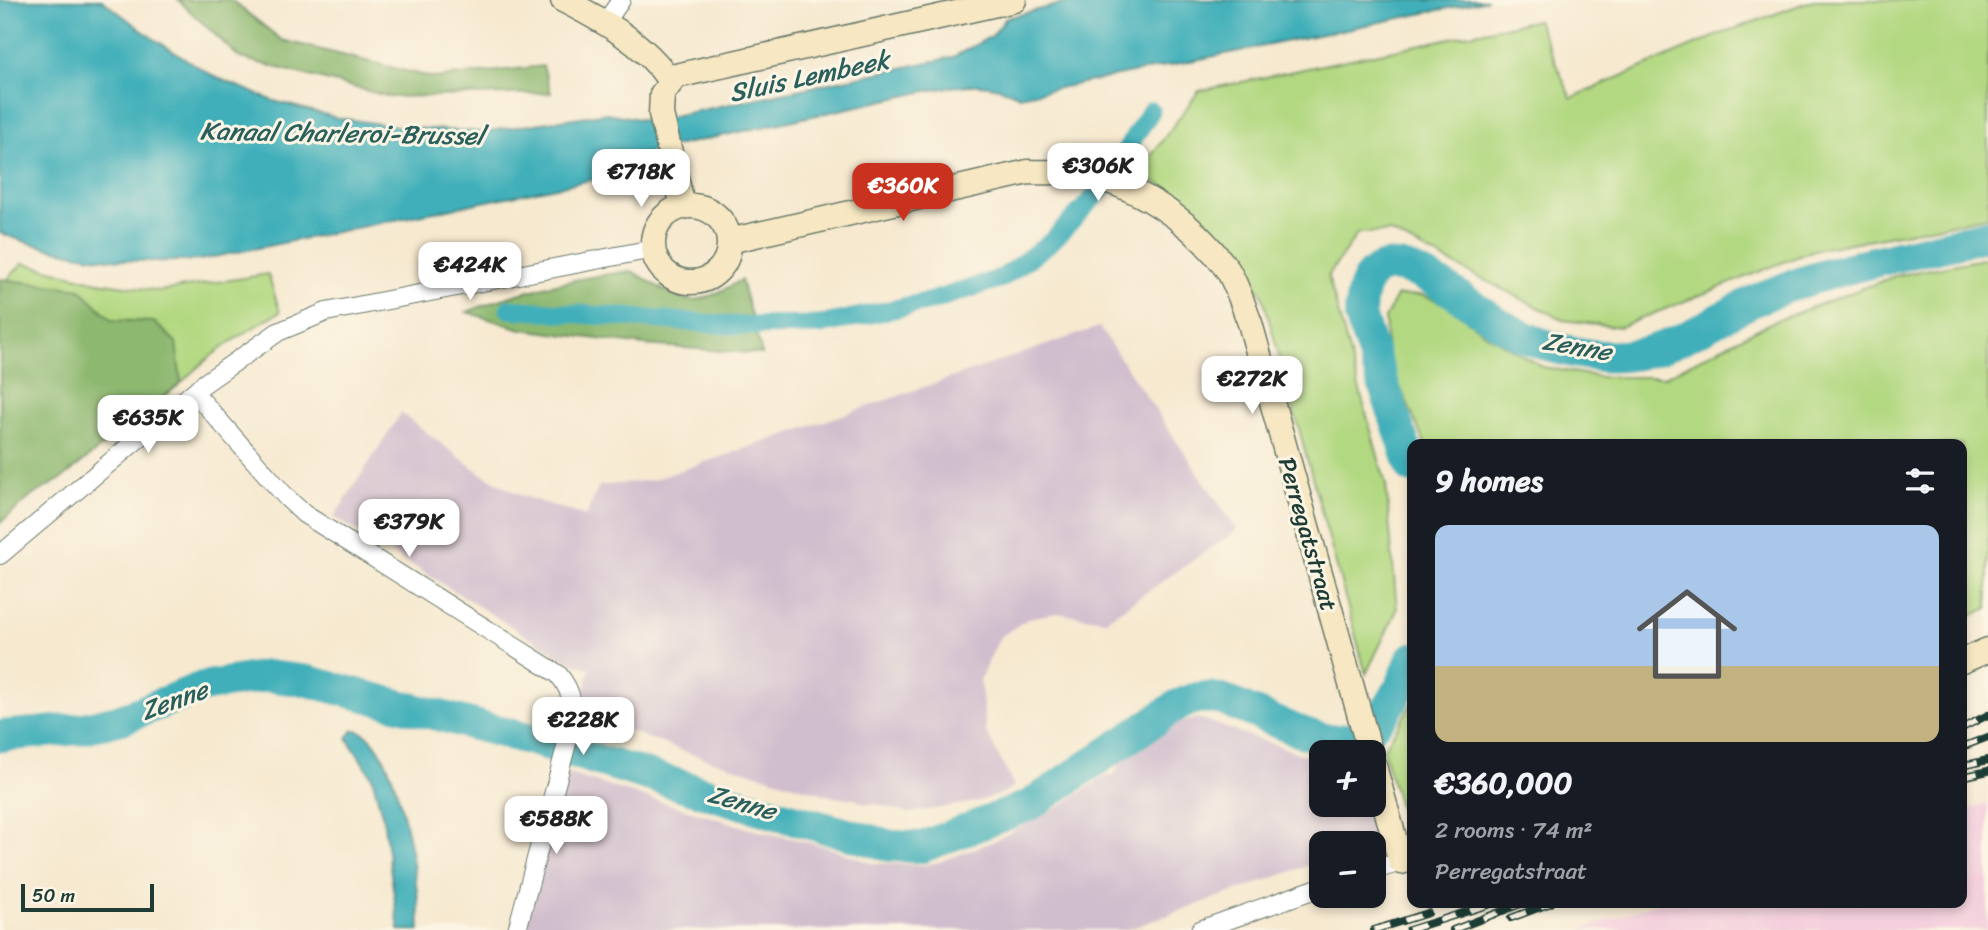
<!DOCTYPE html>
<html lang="en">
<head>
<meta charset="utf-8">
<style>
	body { margin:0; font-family:Sriracha,sans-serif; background:#242831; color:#f1f3f6; height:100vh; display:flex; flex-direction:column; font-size:26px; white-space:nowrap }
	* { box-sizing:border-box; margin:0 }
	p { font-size:23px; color:#9ea1a6 }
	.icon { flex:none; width:38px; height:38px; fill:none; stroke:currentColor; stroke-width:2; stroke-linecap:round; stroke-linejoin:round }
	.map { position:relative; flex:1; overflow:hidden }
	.drawer { position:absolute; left:1407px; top:439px; width:560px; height:469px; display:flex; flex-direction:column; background:#171b24; border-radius:14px; box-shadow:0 4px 10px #0003 }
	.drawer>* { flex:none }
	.tools { position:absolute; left:1309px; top:740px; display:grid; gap:14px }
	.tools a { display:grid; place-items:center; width:77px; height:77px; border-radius:14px; background:#171b24; box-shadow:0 4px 10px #0003; font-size:35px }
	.scale { position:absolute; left:21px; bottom:18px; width:133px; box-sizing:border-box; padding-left:7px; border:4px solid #1f3d34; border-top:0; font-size:19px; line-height:24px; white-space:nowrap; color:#1f3d34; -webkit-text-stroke:5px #fcf5e5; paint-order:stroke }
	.price { position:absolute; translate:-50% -60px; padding:0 16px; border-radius:14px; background:#fff; color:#222; font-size:23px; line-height:46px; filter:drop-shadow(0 2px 4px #0008) }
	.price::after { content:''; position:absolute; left:50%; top:42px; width:21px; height:16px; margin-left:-10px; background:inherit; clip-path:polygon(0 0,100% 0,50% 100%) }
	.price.on { background:#c8321e; color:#fff }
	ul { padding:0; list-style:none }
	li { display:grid; align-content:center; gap:14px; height:371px; padding:0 28px }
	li+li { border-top:2px solid #363941 }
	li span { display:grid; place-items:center; height:217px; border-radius:14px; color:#555 }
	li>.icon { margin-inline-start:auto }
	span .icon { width:126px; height:126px; fill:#fffc; stroke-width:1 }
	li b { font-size:30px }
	h2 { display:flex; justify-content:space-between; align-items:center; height:84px; padding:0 28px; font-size:30px }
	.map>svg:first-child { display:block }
</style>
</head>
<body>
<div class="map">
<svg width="1988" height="930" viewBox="0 0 1988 930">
	<rect width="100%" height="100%" fill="#fcf5e5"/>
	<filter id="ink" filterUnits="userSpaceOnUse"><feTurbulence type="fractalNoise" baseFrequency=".0143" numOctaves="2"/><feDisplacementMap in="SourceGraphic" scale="14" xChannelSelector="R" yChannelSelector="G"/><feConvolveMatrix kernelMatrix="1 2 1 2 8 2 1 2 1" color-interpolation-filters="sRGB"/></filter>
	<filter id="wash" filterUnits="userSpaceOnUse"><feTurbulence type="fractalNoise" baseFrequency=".00686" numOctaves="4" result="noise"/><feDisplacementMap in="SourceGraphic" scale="28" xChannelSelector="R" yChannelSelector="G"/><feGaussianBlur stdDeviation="1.57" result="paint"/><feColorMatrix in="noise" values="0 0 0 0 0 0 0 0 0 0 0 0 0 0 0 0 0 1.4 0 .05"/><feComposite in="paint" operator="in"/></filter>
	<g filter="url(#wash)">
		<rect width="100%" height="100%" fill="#f6e9d0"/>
		<path fill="#f4cfdd" d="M1988 804V930H1580L1657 903H1962V810Z"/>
		<path fill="#d0bdcd" d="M1099 327 1237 530 1106 620 1056 613 1029 618 1000 637 980 679 986 732 1014 786 1004 793 976 802 909 813 877 804H865L852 798H837L691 754 630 731 607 730 579 721 590 668 571 663 334 517 401 413 480 473 520 495 586 516 599 486 653 480Z
			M1198 718 1321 761V805H1371L1382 841 1371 843 1321 844V861L1126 930H524L566 773 754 830 824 846 871 863 922 865 939 862 992 842 1062 805 1102 778 1114 775 1120 763 1176 724Z"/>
		<path fill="#b2d881" stroke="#688a5a" stroke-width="2" d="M1813 0H1988V217L1814 250 1620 327 1563 320 1390 232 1358 233 1328 276 1386 485 1397 610 1366 674 1262 294 1222 238 1160 184 1137 175 1199 91 1537 20 1571 98 1718 35Z
			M1988 258V608L1962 620V444H1425L1387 357 1385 318 1397 296 1422 295 1445 304 1484 333 1543 367 1601 377H1664L1770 323 1895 276Z
			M23 263 98 282 160 291 268 274 280 312C244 332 210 353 181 383L61 479 0 287Z
			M1412 704V821L1401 813 1383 750Z"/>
		<path fill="#8db86f" stroke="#567a52" stroke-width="2" d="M178 0H231L282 40 434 78 543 66 551 93 391 97 240 58Z
			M631 271C684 299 682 315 741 280L762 354 644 345 521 329 467 312C520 290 575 278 631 271Z
			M0 279 80 289 112 320 154 322 176 342 181 383 61 479 33 495 0 523Z"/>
		<path fill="#3fafb9" stroke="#2f7676" stroke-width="2" d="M0 0H102L151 37 213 76 274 101 338 118 411 128 482 132 607 113 649 121 953 57 992 36 1006 18 1077 0H1488L1020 96C986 79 963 85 927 91L652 151 620 174 199 260C127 264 69 259 0 233Z
			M353 730C399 730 420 895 420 930H399L383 818 372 777 347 738Z"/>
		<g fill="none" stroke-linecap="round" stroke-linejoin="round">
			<path stroke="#3fafb9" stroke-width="19" d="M509 309 745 326 820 325 931 301 1002 278 1052 241 1098 193 1151 111"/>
			<path stroke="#3fafb9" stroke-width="32" d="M1412 468 1360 316C1362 208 1467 307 1509 329 1536 344 1569 353 1600 356 1665 362 1711 318 1767 295 1837 267 1915 253 1988 235
				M0 736 79 729 122 719 202 687 266 676 308 681 528 739 786 817 891 846 922 847 1030 805 1178 705C1184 703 1192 699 1198 698 1214 695 1231 703 1245 709 1270 719 1295 731 1320 738 1371 753 1399 696 1412 658"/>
		</g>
	</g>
	<g filter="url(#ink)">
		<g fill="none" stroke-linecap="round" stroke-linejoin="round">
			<g stroke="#6a796b" stroke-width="20">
				<path id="street" d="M606 22 621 0
					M194 392 287 498 304 514 558 674C574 693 574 708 570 732L517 930
					M0 555 202 385 278 332 326 312 653 249
					M1374 870 1401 862
					M1200 930 1321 887"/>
			</g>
			<g stroke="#6a796b" stroke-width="27">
				<path id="secondary" d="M563 0C602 20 645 43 670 81
					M653 244a38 38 0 1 1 76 0a38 38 0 1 1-76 0Z
					M683 207 661 114 662 94 676 76 1014 0
					M729 241 1028 172C1043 173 1061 171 1076 173 1136 183 1191 220 1227 269 1237 284 1243 306 1250 323L1370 752
					M1962 661 1988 650
					M1374 766 1401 862 1412 859"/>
			</g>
			<use href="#street" stroke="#fff" stroke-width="18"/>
			<use href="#secondary" stroke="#f7e8c3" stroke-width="24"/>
			<g stroke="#1f3d34" stroke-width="8">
				<path id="rail" d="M1962 728 1988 715
					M1962 747 1988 737
					M1962 766 1988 760
					M1962 777 1988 771
					M1511 918 1551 903
					M1374 930 1428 913
					M1409 930 1494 903
					M1453 930 1523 903"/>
			</g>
			<use href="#rail" stroke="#fcf5e5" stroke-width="5" stroke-dasharray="16" stroke-linecap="butt"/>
		</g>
	</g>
	<g text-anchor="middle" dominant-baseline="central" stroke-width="6" stroke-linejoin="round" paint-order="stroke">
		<g font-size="24" fill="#1f3d34" stroke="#fcf5e5">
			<text transform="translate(1308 534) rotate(74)">Perregatstraat</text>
		</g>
		<g font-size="26" font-style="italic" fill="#295f5c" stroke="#fcf5e5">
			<text transform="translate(809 76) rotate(-12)">Sluis Lembeek</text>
			<text transform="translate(342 133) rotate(1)">Kanaal Charleroi-Brussel</text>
			<text transform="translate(1577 346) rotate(10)">Zenne</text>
			<text transform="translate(174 700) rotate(-20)">Zenne</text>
			<text transform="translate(742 802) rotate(16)">Zenne</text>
		</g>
	</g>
</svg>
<div class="tools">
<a>+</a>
<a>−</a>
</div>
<div class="scale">50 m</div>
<b class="price" style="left:1098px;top:203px">€306K</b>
<b class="price" style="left:641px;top:209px">€718K</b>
<b class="price on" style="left:903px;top:223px">€360K</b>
<b class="price" style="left:470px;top:302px">€424K</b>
<b class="price" style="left:1252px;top:416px">€272K</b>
<b class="price" style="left:148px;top:455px">€635K</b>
<b class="price" style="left:409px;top:559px">€379K</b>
<b class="price" style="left:583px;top:757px">€228K</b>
<b class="price" style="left:556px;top:856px">€588K</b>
<section class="drawer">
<h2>9 homes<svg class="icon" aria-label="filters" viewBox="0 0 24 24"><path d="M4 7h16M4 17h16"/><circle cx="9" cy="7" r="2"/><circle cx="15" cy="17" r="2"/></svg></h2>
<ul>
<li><span style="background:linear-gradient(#a9c7e8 65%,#c2b280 0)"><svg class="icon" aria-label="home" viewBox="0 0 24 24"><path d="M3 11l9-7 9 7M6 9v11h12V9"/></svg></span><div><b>€360,000</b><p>2 rooms · 74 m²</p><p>Perregatstraat</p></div></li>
</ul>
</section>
</div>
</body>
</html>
